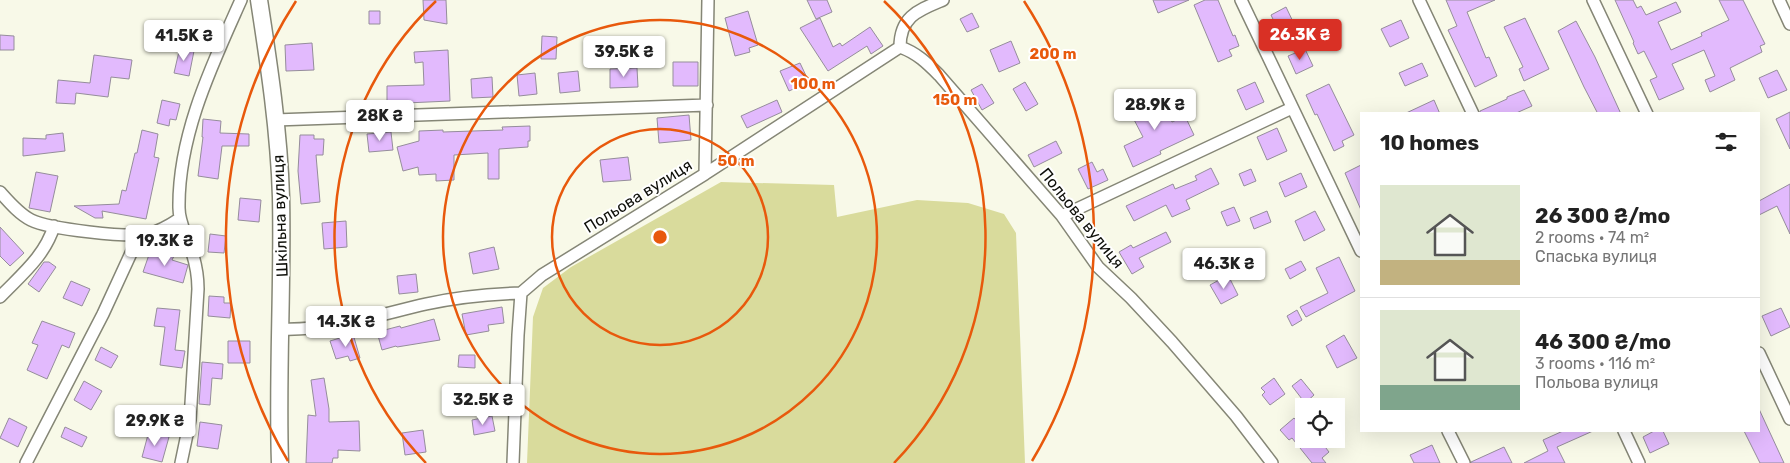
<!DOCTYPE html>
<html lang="en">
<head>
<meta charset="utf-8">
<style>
	body { margin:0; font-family:Rubik,sans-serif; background:#f6f6f6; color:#222; height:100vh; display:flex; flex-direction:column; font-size:19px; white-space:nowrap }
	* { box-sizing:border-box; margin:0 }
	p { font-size:16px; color:#767676 }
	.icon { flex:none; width:28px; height:28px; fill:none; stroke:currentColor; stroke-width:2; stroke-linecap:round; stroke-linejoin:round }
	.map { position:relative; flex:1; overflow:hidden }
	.details { position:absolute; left:1360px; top:112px; width:400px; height:320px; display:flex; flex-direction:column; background:#fff; border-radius:0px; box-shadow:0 5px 20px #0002 }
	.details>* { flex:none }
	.tools { position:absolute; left:1295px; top:398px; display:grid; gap:10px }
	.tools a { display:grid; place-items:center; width:50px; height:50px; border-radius:0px; background:#fff; box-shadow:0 5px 20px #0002; font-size:25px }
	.price { position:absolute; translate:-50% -42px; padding:0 11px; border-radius:5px; background:#fff; color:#222; font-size:16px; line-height:32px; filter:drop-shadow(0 1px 2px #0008) }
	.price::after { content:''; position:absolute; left:50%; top:30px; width:15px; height:11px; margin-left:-8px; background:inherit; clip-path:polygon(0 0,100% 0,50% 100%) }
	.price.selected { background:#d93025; color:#fff }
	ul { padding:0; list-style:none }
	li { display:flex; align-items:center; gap:15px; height:125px; padding:0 20px }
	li+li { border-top:1px solid #e0e0e0 }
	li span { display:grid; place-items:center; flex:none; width:140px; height:100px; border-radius:0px; color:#555 }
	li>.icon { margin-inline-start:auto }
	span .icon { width:60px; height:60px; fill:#fffc; stroke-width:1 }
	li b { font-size:21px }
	h2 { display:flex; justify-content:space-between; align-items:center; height:60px; padding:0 20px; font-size:21px }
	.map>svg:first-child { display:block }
</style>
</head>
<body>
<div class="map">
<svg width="1790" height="463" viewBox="0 0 1790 463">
	<rect width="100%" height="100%" fill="#f8f9e8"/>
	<path fill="#d9db9c" d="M721 182 834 185 837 217 917 200 968 203 1004 214 1016 233 1025 463H527L533 317 543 288 571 267Z"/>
	<path fill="#e2bafd" stroke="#958d9b" d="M423 0H446L447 24 424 20Z
		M807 0H827L832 12 816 19Z
		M1153 0H1189L1158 13Z
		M1205 0H1218L1233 36 1235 35 1239 46 1229 50 1232 56 1218 62 1194 5Z
		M1446 0H1495L1467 12 1486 58 1489 57 1497 76 1475 87 1448 30 1457 26Z
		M1615 0H1633L1637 8 1641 6 1646 15 1676 2 1681 12 1658 22 1671 50 1702 36 1701 33 1729 20 1719 0H1743L1765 44 1760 46 1762 52 1730 68 1735 80 1710 92 1705 80 1715 76 1704 50 1672 64 1684 89 1659 100 1650 80 1657 77 1644 51 1638 54 1633 43 1634 42Z
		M1286 7 1296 28 1281 36 1271 15Z
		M369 11H380V24H369Z
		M748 11 758 45 749 48 750 52 735 56 725 18Z
		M972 13 979 27 967 32 960 19Z
		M820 18 833 47 840 43 842 46 870 27 883 46 871 54 867 46 828 71 800 28Z
		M1525 18 1549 69 1524 81 1519 69 1523 67 1504 27Z
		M1401 20 1409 38 1390 47 1381 29Z
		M1576 21 1595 57 1621 114H1598L1584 87 1558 31Z
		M0 35 14 36V50H0Z
		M542 36 557 37 556 59H541Z
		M1011 41 1020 63 999 72 990 50Z
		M312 43 314 70 286 71 285 45Z
		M180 47 194 51 189 76 174 73Z
		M1305 49 1313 66 1296 74 1288 56Z
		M448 50 450 101 406 103V105L387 106V86L424 85 423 62 415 63 414 52Z
		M94 55 132 60 129 79 111 77 108 97 76 93 75 104 56 103 58 80 90 83Z
		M673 62H698V86H673Z
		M800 63 809 82 789 91 780 71Z
		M1422 63 1428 76 1405 86 1399 73Z
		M637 68 638 87 610 88V69Z
		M1777 70 1787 90 1768 98 1759 78Z
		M578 71 580 91 560 93 558 73Z
		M535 73 537 94 519 96 517 75Z
		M492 77 493 97 472 98 471 79Z
		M1025 82 1038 104 1026 111 1013 89Z
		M1255 82 1264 102 1246 110 1237 90Z
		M982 84 994 103 982 110 971 90Z
		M1329 84 1354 135 1342 141 1344 146 1334 151 1317 114 1315 115 1306 95Z
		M1524 90 1532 106 1514 114H1480V111L1507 99V97Z
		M1159 93 1172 122 1185 116 1194 135 1160 151 1161 154 1133 167 1124 146 1143 137 1129 110 1147 102 1145 99Z
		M162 100 180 104 176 120 170 119 169 126 157 123Z
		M777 100 782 112 747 128 741 116Z
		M1434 100 1440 114H1404Z
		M1790 112V149L1776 119Z
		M689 115 691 140 659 143 657 118Z
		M203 119 221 121 220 133 249 134V146H222L218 179 198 176 203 137H202Z
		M530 126V141H528V147L499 149V179H488V153L454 155V180L436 181V174L419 175 418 167 403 171 397 147 419 141V131L443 130V132L503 130 502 127Z
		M1277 128 1287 151 1267 160 1257 137Z
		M142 130 158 134 154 157 159 158 146 219 102 211 103 218H95L74 206 119 204 122 190 126 191 135 153H137Z
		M391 132 393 150 369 152 367 134Z
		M63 133 65 151 23 156V138L46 139V135Z
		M300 135H314V139H324L323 155H316L320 202 301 204 298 171Z
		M1056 141 1062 153 1034 167 1028 155Z
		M628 157 631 180 603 182 600 160Z
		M1092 162 1097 172 1103 169 1108 180 1088 189 1078 169Z
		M1361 165V210L1345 173Z
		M1211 168 1219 184 1186 200 1190 209 1172 217 1166 205 1134 221 1126 206 1173 184 1175 189 1197 180 1195 176Z
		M1251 169 1256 181 1244 186 1239 174Z
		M36 172 58 176 50 212 29 208Z
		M1301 173 1307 187 1285 197 1279 183Z
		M1790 184V234L1777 206 1759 215V201Z
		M240 198 261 200 259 222 238 220Z
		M1234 207 1240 221 1227 226 1221 212Z
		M1267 211 1271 222 1254 229 1250 218Z
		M1315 211 1325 230 1304 241 1295 221Z
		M346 221 347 247 324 249 322 223Z
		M0 227 24 253 10 266 0 256Z
		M1166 232 1171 242 1139 258 1144 267 1132 274 1119 252 1131 245 1133 248Z
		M210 234 226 236 224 253 208 252Z
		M494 247 499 269 473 274 469 253Z
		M151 249 174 256 172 260 188 265 183 283 143 272Z
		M1339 257 1355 291 1306 317 1300 307 1328 293 1316 268Z
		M1301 261 1306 270 1290 279 1285 269Z
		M44 262H49L56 267 39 292 28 284Z
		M416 274 418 292 399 294 397 276Z
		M1228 275 1238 295 1221 304 1210 285Z
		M71 281 90 289 82 306 63 298Z
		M209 296 224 297V303H231L230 318 208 316Z
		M502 307 504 323 488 325 489 331 466 335 462 314Z
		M157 308 180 310 175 350 185 351 182 368 160 365 165 327 154 326Z
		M1781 308 1790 327 1771 336 1762 316Z
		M1297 310 1302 320 1292 326 1287 316Z
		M434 319 440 340 397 347 396 346 382 350 377 332 400 326 401 328Z
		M42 321 75 333 69 348 62 345 47 379 27 370 38 345 32 343Z
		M353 334 360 358 350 361 348 356 336 359 330 341Z
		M1344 335 1357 358 1337 368 1326 346Z
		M228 341H250V363H228Z
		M101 347 118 356 111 368 95 360Z
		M459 355H475V368L458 367Z
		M202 362 223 364 222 379 212 378 210 405 199 404Z
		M324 378 329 409V422L359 421 360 451 338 450V458H333L332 463H306L308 415 316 416 311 380Z
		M1274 378 1285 394 1270 405 1262 395 1265 392 1261 388Z
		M1301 379 1314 395 1305 403 1292 386Z
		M84 381 102 391 91 410 74 400Z
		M1759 409 1784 463H1760L1744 431H1759Z
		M492 416 495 431 474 435 472 420Z
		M9 418 27 427 18 447 0 438Z
		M1294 418 1304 429V439H1319L1329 452 1322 458 1326 463H1312L1292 438 1289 440 1280 430Z
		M200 422 222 425 218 449 197 446Z
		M65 427 87 437 82 447 61 437Z
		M423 430 426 452 405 455 402 433Z
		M149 431 169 437 162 462 142 457Z
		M1563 431H1593L1557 447 1565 463H1524L1548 451 1543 440Z
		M1654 431H1663L1669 444 1650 453 1643 437Z
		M1432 445 1440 463H1414L1410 455Z
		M1504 447 1512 463H1471V462Z"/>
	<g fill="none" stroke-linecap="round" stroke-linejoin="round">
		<g stroke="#858676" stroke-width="14">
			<path id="street" d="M1241 0 1361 251
				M1419 0 1473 114
				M1593 0 1647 114
				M1779 0 1790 24
				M900 47C917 53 927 63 939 75L1062 216 1098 267 1131 298 1172 342 1236 416 1272 463
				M900 47C900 16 919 10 943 0
				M275 120 707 105
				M705 174 708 0
				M0 192C9 202 19 214 31 220 49 229 128 238 148 234 160 231 170 225 179 219
				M1062 216 1292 108
				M0 297C21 275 45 256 54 226
				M280 329C330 331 378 315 426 304 457 297 490 294 521 293
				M1759 353 1790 419
				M1448 431 1464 463
				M1624 431 1639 463
				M26 463 103 314 132 251 136 236
				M181 463 190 420 198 289C198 273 194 256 188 241 184 230 179 220 179 208 178 135 212 65 241 0
				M513 463 518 335 521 293 542 275 705 174 900 47"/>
		</g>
		<g stroke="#858676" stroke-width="19">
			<path id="secondary" d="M259 0C269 65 279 131 281 197 283 285 277 374 280 463"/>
		</g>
		<use href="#street" stroke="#fff" stroke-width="11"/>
		<use href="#secondary" stroke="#fff" stroke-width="16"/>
	</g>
	<g fill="none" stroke="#e8590c" stroke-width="2.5">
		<circle cx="660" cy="237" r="108"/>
		<circle cx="660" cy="237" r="217"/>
		<path d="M426 463A325 325 0 0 1 436 1M884 1A325 325 0 0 1 894 463"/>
		<path d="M288 461A434 434 0 0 1 296 1M1024 1A434 434 0 0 1 1032 461"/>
	</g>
	<g text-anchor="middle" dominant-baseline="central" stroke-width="4" stroke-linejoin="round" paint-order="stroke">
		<g font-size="16" fill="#0e0f09" stroke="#fff">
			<text transform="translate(638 196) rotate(-32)">Польова вулиця</text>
			<text transform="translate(280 216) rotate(-92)">Шкільна вулиця</text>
			<text transform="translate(1082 218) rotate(51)">Польова вулиця</text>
		</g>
	</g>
	<circle cx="660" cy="237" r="8" fill="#e8590c" stroke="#fff" stroke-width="2.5"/>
	<g font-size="15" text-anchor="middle" font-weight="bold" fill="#e8590c" stroke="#fff" stroke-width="4" stroke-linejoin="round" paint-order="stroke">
		<text x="1053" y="59">200 m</text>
		<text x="813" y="89">100 m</text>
		<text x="955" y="105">150 m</text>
		<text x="736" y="166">50 m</text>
	</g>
</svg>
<div class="tools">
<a><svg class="icon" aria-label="locate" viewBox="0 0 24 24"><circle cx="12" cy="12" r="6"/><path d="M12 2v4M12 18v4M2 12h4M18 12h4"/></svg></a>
</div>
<b class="price selected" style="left:1300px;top:61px">26.3K ₴</b>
<b class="price" style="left:184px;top:62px">41.5K ₴</b>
<b class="price" style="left:624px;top:78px">39.5K ₴</b>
<b class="price" style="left:1155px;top:131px">28.9K ₴</b>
<b class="price" style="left:380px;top:142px">28K ₴</b>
<b class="price" style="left:165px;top:267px">19.3K ₴</b>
<b class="price" style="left:1224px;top:290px">46.3K ₴</b>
<b class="price" style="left:346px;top:348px">14.3K ₴</b>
<b class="price" style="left:483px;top:426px">32.5K ₴</b>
<b class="price" style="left:155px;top:447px">29.9K ₴</b>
<section class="details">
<h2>10 homes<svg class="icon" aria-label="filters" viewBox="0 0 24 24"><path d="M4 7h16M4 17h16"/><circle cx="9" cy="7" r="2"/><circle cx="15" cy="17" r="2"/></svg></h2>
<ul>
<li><span style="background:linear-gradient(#dfe7d0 75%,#c2b280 0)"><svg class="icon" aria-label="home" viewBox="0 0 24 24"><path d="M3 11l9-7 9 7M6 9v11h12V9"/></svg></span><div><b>26 300 ₴/mo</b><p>2 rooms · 74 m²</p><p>Спаська вулиця</p></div></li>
<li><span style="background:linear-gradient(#dfe7d0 75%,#7fa58c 0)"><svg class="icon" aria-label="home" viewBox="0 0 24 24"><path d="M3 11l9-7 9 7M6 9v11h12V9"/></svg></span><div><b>46 300 ₴/mo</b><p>3 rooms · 116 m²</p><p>Польова вулиця</p></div></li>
</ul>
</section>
</div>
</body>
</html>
